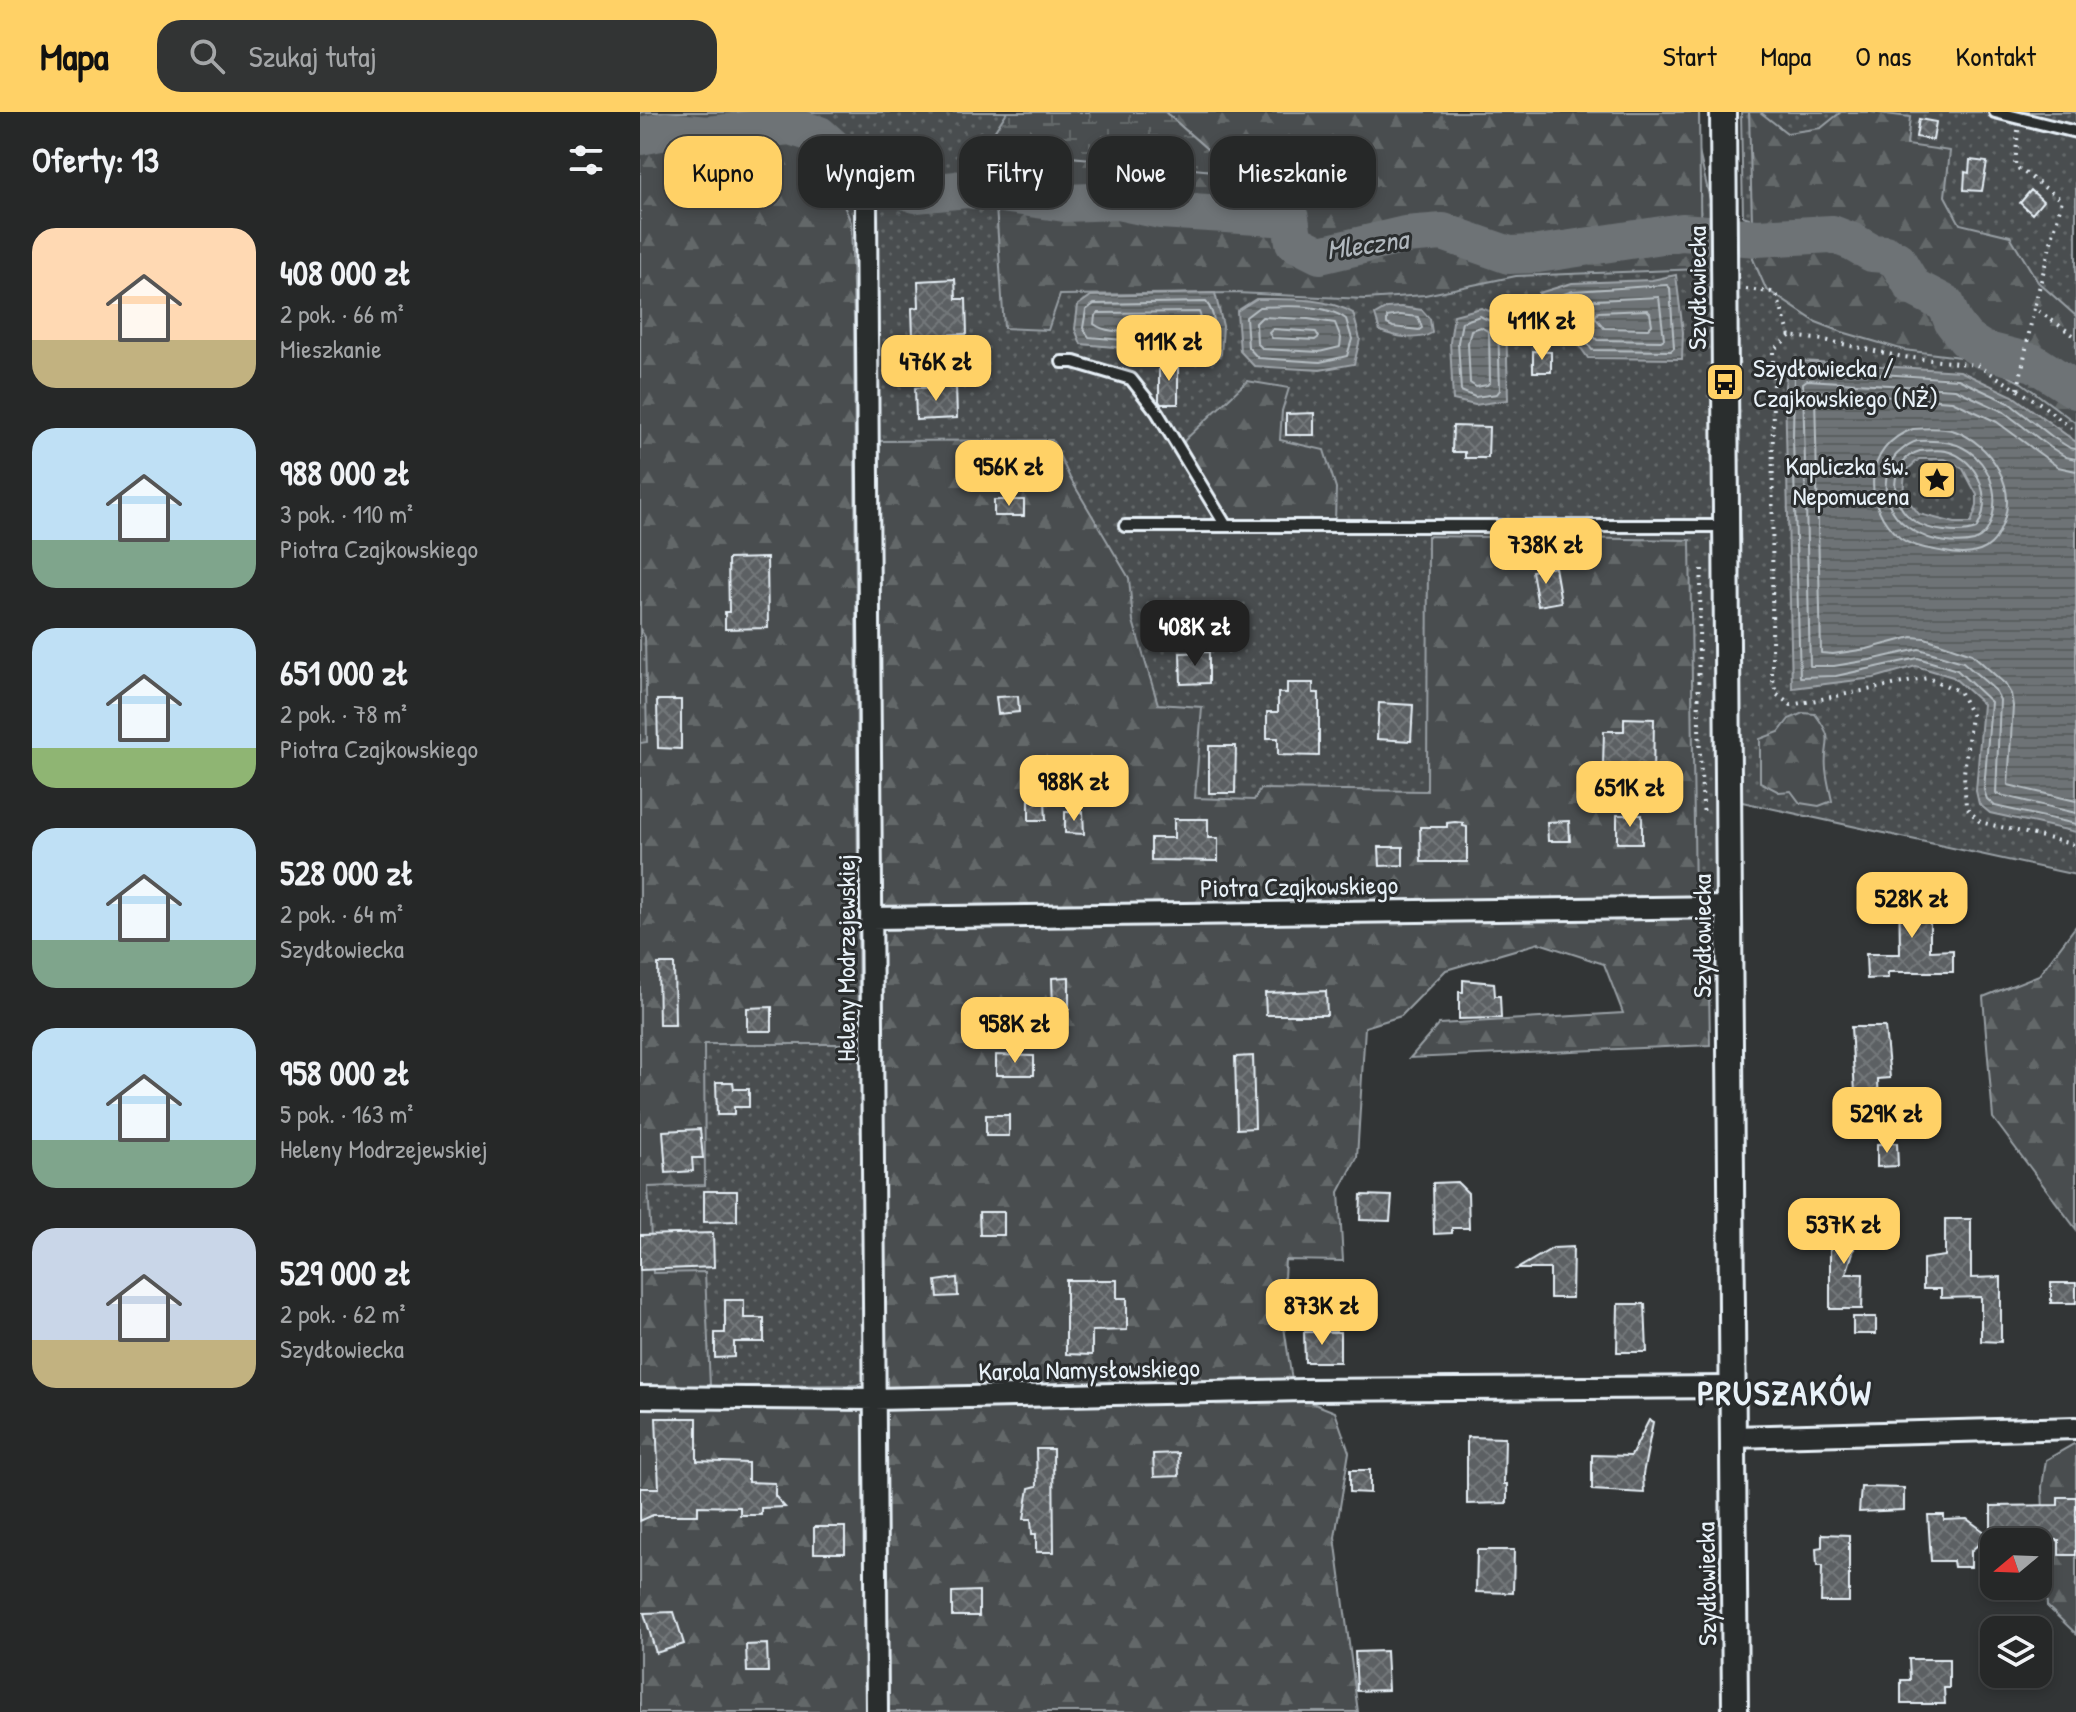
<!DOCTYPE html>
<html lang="pl">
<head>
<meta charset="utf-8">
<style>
	body { margin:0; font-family:"Patrick Hand",sans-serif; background:#323434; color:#f1f3f6; height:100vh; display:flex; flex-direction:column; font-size:30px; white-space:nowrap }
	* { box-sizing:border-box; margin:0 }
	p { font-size:26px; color:#a4a6a8 }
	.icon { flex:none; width:44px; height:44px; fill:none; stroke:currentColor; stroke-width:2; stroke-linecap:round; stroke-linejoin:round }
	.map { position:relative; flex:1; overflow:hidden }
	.drawer { display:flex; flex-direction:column; background:#262828; width:640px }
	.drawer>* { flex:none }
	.top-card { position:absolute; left:24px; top:24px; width:760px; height:72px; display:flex; gap:16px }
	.needle { width:52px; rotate:251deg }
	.buttons { position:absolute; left:1340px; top:1416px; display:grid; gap:16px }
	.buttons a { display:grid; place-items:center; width:72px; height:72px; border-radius:16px; background:#262828; box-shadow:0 4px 12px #0003,0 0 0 2px #424445; font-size:40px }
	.price { position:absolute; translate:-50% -68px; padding:0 18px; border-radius:16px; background:#ffd166; color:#111; font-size:26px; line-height:52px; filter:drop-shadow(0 2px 4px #0008) }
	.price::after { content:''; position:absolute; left:50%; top:48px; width:24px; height:18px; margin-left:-12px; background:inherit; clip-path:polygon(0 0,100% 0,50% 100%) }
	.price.on { background:#222; color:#fff }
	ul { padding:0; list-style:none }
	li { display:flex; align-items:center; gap:24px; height:200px; padding:0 32px }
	li span { display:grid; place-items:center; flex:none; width:224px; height:160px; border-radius:24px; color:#555 }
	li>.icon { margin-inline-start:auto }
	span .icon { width:96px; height:96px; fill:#fffc; stroke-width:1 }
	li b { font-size:34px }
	h2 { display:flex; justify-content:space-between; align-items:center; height:96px; padding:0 32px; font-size:34px }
	.pill { padding:0 28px; border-radius:24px; background:#262828; box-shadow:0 4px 12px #0003,0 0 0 2px #424445; font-size:28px; line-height:72px }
	.pill.on { background:#ffd166; color:#111 }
	header { display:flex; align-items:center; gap:48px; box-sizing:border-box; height:112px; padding:0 40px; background:#ffd166; color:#111 }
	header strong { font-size:38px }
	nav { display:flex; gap:44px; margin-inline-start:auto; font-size:28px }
	.search { width:560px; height:72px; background:#323434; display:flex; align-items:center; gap:20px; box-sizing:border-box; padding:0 28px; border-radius:24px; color:#a4a6a8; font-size:30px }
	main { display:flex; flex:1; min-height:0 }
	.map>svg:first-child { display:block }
</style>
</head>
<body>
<header>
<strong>Mapa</strong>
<div class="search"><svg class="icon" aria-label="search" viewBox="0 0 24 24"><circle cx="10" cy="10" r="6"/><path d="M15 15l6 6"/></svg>Szukaj tutaj</div>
<nav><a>Start</a><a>Mapa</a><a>O nas</a><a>Kontakt</a></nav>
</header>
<main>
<section class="drawer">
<h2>Oferty: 13<svg class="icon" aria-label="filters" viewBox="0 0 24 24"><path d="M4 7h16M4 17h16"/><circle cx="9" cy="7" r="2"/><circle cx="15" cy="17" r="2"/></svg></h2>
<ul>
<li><span style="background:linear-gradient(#ffd9b3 70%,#c2b280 0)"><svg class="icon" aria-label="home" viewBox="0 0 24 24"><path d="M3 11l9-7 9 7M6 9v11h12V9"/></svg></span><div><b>408 000 zł</b><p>2 pok. · 66 m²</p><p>Mieszkanie</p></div></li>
<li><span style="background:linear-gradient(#bfe0f5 70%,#7fa58c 0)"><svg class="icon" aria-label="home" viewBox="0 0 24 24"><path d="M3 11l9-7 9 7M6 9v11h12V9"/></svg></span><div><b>988 000 zł</b><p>3 pok. · 110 m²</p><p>Piotra Czajkowskiego</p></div></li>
<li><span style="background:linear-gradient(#bfe0f5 75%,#8fb573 0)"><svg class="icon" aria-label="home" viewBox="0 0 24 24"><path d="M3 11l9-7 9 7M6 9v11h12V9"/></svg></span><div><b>651 000 zł</b><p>2 pok. · 78 m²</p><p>Piotra Czajkowskiego</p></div></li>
<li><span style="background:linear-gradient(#bfe0f5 70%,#7fa58c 0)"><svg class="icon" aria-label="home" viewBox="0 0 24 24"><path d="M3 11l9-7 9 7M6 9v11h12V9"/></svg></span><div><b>528 000 zł</b><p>2 pok. · 64 m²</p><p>Szydłowiecka</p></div></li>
<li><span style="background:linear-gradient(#bfe0f5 70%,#7fa58c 0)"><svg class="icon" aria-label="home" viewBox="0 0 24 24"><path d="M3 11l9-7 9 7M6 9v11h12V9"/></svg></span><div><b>958 000 zł</b><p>5 pok. · 163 m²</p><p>Heleny Modrzejewskiej</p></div></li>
<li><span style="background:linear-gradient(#c9d6e8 70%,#c2b280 0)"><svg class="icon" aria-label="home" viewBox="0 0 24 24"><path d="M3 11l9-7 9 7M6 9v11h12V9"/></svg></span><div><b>529 000 zł</b><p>2 pok. · 62 m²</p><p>Szydłowiecka</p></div></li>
</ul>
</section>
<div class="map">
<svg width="1436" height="1600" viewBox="0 0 1436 1600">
	<defs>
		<pattern id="green-dots" width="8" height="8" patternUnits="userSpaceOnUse" patternTransform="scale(2)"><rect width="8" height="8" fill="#494d4f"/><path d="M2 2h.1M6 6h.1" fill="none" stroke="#636769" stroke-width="1.8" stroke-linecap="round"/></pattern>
		<pattern id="forest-firs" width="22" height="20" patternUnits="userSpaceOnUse" patternTransform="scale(2)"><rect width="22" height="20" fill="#494d4f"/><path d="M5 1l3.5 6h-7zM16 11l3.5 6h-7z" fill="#636769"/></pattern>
		<pattern id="wetland-marsh" width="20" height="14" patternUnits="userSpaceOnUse" patternTransform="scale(2)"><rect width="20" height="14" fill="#494d4f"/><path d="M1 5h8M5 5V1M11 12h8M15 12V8" fill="none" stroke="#636769"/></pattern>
		<pattern id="water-rules" width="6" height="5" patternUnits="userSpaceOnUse" patternTransform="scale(2)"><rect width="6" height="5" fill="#6e7376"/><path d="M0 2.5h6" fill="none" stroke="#5a5e60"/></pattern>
		<pattern id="building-cross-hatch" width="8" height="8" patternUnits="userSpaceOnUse" patternTransform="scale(2)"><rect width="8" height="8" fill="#5c6063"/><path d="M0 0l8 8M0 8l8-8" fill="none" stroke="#73777a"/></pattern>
	</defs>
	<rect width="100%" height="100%" fill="#323536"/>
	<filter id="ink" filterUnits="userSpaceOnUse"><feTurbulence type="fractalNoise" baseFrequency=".0125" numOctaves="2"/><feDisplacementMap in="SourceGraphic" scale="16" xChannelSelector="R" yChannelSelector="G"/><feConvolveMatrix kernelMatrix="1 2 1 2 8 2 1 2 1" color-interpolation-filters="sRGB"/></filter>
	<g filter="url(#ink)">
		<path fill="url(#green-dots)" stroke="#989fa4" stroke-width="2" d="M0 0H1050L1075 110 1109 111V106L1103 104 1101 0H1436V763L1093 688 1095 790 1055 786 238 796 228 1268 217 1273 0 1275Z"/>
		<path fill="url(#forest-firs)" stroke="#989fa4" stroke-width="2" d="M0 0H163L211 110 214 208 219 932H64L65 1073 8 1075 13 1161 65 1160 70 1274 0 1275V631L7 630 5 525 0 517Z
			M525 0H1059L1061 157 876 164 785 183 725 187 596 181 420 183 408 218 364 216 356 94 380 40 593 60Z
			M1109 0H1120L1147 21 1181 16 1201 0H1230L1270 5 1267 33 1310 39 1305 84 1320 112 1370 124 1398 170 1436 204V311L1382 271 1336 247 1264 238 1202 220 1176 210 1126 177 1113 147Z
			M607 269 649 276 642 299 640 328 684 338 696 376 695 409H591L542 337 545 328Z
			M412 328 430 366 489 466 493 509 518 592 562 595 555 686 614 688 620 677 787 679 788 424 1050 428 1055 786 238 796 237 329Z
			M1163 601 1175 602C1197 631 1183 629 1186 657 1187 668 1190 679 1192 689L1179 694 1160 691 1151 679 1139 680 1120 670V627L1139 620 1149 607Z
			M1068 806 1070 933 770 946 799 912 983 901 964 852 899 831 806 858 761 904 725 915 717 1046 699 1080 703 1149 645 1148 642 1201 652 1269 244 1279 239 815Z
			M1436 814V1117L1353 1006 1343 885 1399 863Z
			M657 1285 695 1300 709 1340 695 1425 718 1600H249L243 1293Z
			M0 1293 223 1295 226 1600H0Z
			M1434 1332 1436 1333V1522L1407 1494 1402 1375 1406 1348Z"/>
		<path fill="url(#wetland-marsh)" stroke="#989fa4" stroke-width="2" d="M367 0H525L594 61 380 40 347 31Z"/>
		<path fill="url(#water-rules)" stroke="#9fa5aa" stroke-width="2" fill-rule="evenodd" d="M1036 163 1043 220 1042 247 948 246 926 215 903 200 899 181 932 171 1012 168Z
			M575 181 583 214 581 242 574 249 535 246 519 239 441 232 435 217 438 193 451 184Z
			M616 187C648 187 685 185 713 201L720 227 714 252 680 258 614 254 600 239 597 199Z
			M761 195 782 198 790 207 792 221C778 229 756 225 740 219L735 203 747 196Z
			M841 196 866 205 868 288 835 293 813 288 810 230 814 203Z
			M1161 249 1320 259 1373 284 1436 330V720L1350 701 1339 692 1336 679 1343 592 1313 565 1276 554 1234 566 1152 576 1145 274 1147 255ZM1279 347H1305L1323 357 1337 383V394L1331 411H1315L1279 402 1263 382 1265 360Z"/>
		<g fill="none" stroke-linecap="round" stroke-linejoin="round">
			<path stroke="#b7bfc4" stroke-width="2" d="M1027 173 1030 176 1034 236 1031 239 952 238 932 209 911 196 909 190 912 186 933 179Z
				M1019 185 1024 227 1021 229 957 228 930 194 935 189Z
				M566 190C577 203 575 221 574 238L570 241 537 239 519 231 449 225 443 216 446 198 454 192Z
				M619 195C645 194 685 191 706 207L712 227 707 244 680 250 618 246 608 235 606 205Z
				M1007 198 1010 201 1012 213 1008 217 964 216 955 205 958 200Z
				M559 200 565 215 564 228 561 231C546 231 537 225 523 222 502 216 471 225 454 212L455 204 458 201Z
				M760 203 778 205 782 216 779 218 753 215 747 212V205Z
				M840 204 858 213 860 278 857 282 835 285 821 279 818 230 822 210Z
				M622 205 668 207 695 211 701 226 700 235 679 240 623 237 617 231 616 211Z
				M841 215 849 220 850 270 847 273 836 275 830 271 828 231 831 218Z
				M633 217 676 220 679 225 675 228 632 226 629 221Z
				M1273 317C1285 316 1303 315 1315 319 1351 332 1377 374 1363 411 1360 419 1357 427 1351 432 1339 444 1320 443 1305 440 1290 437 1271 435 1259 425 1222 394 1223 334 1273 317Z
				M1277 329C1298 328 1319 329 1335 344 1354 362 1359 388 1350 412 1347 420 1343 426 1334 429 1295 438 1241 413 1246 369 1247 357 1249 351 1257 342 1264 336 1269 331 1277 329Z
				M1436 337 1430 336 1414 326 1369 291 1318 267 1163 257 1154 263 1153 326 1160 565 1196 564 1278 546 1317 558 1351 590 1344 678 1347 687 1355 694 1436 712
				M1280 339C1288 339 1298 337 1306 339 1340 347 1354 390 1336 417 1320 423 1288 419 1274 409 1248 392 1248 348 1280 339Z
				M1436 347 1426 345 1410 335 1364 300 1315 277 1167 268 1163 271 1170 554H1194L1230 548 1279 537 1323 550 1355 578 1360 588 1356 682 1436 701
				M1436 359 1418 355 1357 310 1312 289 1179 280 1175 283 1181 541 1193 542 1227 537 1272 525 1285 526 1332 542 1365 572 1371 582 1373 594 1368 673 1436 689"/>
			<path stroke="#6e7376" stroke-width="38" d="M0 24 25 19 67 23 150 14 179 23 215 55 237 68 276 82 327 77 425 91 477 89 520 98 650 106 654 130 680 143 765 123 803 120 869 143 898 142 1042 120 1117 126 1192 122 1213 130 1232 141 1245 142 1257 148 1273 175 1306 192 1313 210 1326 227 1343 238 1394 251 1436 278"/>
		</g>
		<path fill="url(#building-cross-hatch)" stroke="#e8f1f8" stroke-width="2" d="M1279 7 1296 10 1293 28 1276 25Z
			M1330 48 1347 50 1342 79 1324 78 1325 60 1329 61Z
			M1391 78 1403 89 1392 102 1380 91Z
			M315 167 316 187H326L327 222 273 224 272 196 279 195 278 169Z
			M893 239 911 240V260H893Z
			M519 250H538V292H521L519 289Z
			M316 274 317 306 276 308 275 276Z
			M674 301V323H646V302Z
			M813 314 849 315 848 346H825V340H812Z
			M354 388H384V404H354Z
			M127 446 128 516 85 517V500H89L88 447Z
			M915 455 921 490 898 494 892 459Z
			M569 540V571L541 572 540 541Z
			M647 571H673V581H679V644L638 643V626H627V600H638V581H647Z
			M378 584 379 600 358 602 356 585Z
			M17 588H41V637L18 636Z
			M739 591 773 593 771 629 737 627Z
			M984 606 1014 607 1013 667 985 666V654L963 653 964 619H984Z
			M569 634H596L595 681H569Z
			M389 688H405L406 708H389Z
			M425 700H443L444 722 425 721Z
			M977 703H1002V731H977Z
			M534 707H568V726H578V749L511 748V726H534Z
			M929 709 930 729H908L907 710Z
			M815 710 823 711V714L827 715V750H781L780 715H807V711Z
			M739 735H763V753L740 754Z
			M1259 773H1290V839L1313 838V860H1248V866L1227 867 1226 842H1260Z
			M18 852H34L35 913H19Z
			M429 865V897H413L412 866Z
			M823 868 854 871 855 884H860L861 906 819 907V880H823Z
			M686 879 687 903H626L625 881Z
			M132 895V919H107V896Z
			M1211 915H1245L1250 966 1238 967 1239 996 1216 997Z
			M356 943 394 944V963H356Z
			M613 944 615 1016 597 1017 595 945Z
			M76 970H93L94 977H109V995H94V1003H77Z
			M346 1003H369V1024H346Z
			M60 1017 63 1046H52L53 1059 26 1061 23 1019Z
			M1257 1031 1258 1054 1237 1055V1032Z
			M817 1070 828 1081 829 1116H812V1121L794 1122 793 1071Z
			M64 1079H97V1109L64 1110Z
			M721 1083 752 1084 750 1109 720 1108Z
			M339 1100H364V1123H340Z
			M1190 1105H1215L1214 1137 1206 1162H1223L1222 1197H1190Z
			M1305 1107H1331V1166L1361 1165V1230L1341 1229V1185L1301 1186V1177H1283V1147L1305 1144Z
			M73 1121 74 1155 0 1158V1123Z
			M933 1135 932 1186H910V1157H877L913 1136Z
			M317 1166 318 1184 298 1185 296 1169Z
			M426 1168H477V1186H487V1218L452 1219V1243L426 1242Z
			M1411 1171H1436V1191H1411Z
			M85 1188H104V1206H124V1230H94V1245L75 1246V1221H85Z
			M978 1192H1005L1007 1240H977Z
			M1213 1205H1236V1222H1213Z
			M664 1220H700V1250H665Z
			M16 1306H57V1349L108 1351V1370L135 1371V1384L145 1395 121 1396V1403H100V1395L58 1394V1403H13L0 1409V1376H19Z
			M1009 1308 1013 1310 1003 1362 1004 1381 952 1378V1343L991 1344Z
			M827 1325 865 1326 864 1372H867V1391L827 1392Z
			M396 1337H413L414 1440H396V1422H392L391 1407H384L389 1376 397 1374Z
			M538 1341 539 1364 514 1365 513 1342Z
			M710 1358H730V1381L710 1380Z
			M1221 1375 1264 1376V1398L1219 1400Z
			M1418 1385H1436V1443H1419V1428L1351 1429V1394L1418 1393Z
			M1288 1403H1304V1408L1327 1407 1349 1423 1331 1439V1455H1314L1313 1449H1291Z
			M174 1415H205V1441H174Z
			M1182 1422 1209 1423V1490H1181L1182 1454H1177L1176 1436 1182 1435Z
			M837 1438H874L873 1481 836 1480Z
			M339 1479V1504H312V1480Z
			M34 1500 44 1532 16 1541 4 1501Z
			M127 1532 128 1560H107L106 1533Z
			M746 1539 748 1578 717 1579 715 1540Z
			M1269 1547H1309V1576H1304L1305 1592H1261V1568H1270Z"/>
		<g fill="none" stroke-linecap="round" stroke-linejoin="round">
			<g stroke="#e8f1f8" stroke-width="16">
				<path id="service" d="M1355 0 1436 20
					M422 250H434L491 267 517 300 586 414
					M485 414H1085"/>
			</g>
			<g stroke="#e8f1f8" stroke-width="26">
				<path id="minor" d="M226 92 237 1600
					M231 806 1089 795
					M0 1285 235 1287 663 1278 1092 1275
					M1093 1325 1436 1316"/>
			</g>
			<g stroke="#e8f1f8" stroke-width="30">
				<path id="tertiary" d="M1083 0 1095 1600"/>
			</g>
			<path stroke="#e8f1f8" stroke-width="4" stroke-dasharray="2 6" stroke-linecap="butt" d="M1378 18 1375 54 1422 88 1394 196
				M1106 177 1131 180 1137 184 1150 224 1184 228 1263 245 1337 253 1401 292 1436 320
				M1150 224 1133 238 1132 563 1136 582 1151 593 1288 566 1319 579 1331 603 1324 661 1326 695 1340 710 1436 733
				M1378 277 1394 196 1436 225
				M1062 457C1057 540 1057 622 1064 704"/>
			<use href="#service" stroke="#2a2d2e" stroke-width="10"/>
			<use href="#minor" stroke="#2a2d2e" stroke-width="20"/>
			<use href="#tertiary" stroke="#2a2d2e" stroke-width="24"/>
		</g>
	</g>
	<defs>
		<g id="bus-square" transform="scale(2)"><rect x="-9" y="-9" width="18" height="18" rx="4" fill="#ffd166" stroke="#2a2d2e"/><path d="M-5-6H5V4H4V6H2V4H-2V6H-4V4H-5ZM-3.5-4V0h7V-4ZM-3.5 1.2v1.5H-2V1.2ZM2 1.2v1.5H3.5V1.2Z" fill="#111"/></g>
		<g id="sight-square" transform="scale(2)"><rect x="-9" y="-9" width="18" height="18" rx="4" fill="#ffd166" stroke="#2a2d2e"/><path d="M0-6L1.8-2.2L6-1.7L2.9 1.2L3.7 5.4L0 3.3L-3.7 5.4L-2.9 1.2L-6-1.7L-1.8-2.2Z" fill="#111"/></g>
	</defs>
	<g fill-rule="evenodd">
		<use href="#bus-square" x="1085" y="270"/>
		<use href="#sight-square" x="1297" y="368"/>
	</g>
	<g text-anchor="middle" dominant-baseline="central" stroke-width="6" stroke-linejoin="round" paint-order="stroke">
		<g font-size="26" fill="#e8f1f8" stroke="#2a2d2e">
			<text transform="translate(1056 176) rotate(-90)">Szydłowiecka</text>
			<text transform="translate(659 774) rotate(-1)">Piotra Czajkowskiego</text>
			<text transform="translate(1061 824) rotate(-90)">Szydłowiecka</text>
			<text transform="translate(205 846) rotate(-90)">Heleny Modrzejewskiej</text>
			<text transform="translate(449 1257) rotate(-1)">Karola Namysłowskiego</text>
			<text transform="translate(1066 1472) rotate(-91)">Szydłowiecka</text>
		</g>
		<g font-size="26" fill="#e8f1f8" stroke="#2a2d2e" text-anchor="start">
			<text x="1113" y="255">Szydłowiecka /<tspan x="1113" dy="30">Czajkowskiego (NŻ)</tspan></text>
			<text x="1269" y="353" text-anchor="end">Kapliczka św.<tspan x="1269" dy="30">Nepomucena</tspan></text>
		</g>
		<g font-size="28" font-style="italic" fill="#b1b8be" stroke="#2a2d2e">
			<text transform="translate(727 132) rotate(-8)">Mleczna</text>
		</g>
		<g font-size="34" font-weight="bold" letter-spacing="2" fill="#e8f1f8" stroke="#2a2d2e">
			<text x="1145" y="1281">PRUSZAKÓW</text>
		</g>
	</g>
</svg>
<div class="buttons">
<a><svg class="needle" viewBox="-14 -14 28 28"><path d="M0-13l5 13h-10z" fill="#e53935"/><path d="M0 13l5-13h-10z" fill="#a4a6a8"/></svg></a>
<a><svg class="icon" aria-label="layers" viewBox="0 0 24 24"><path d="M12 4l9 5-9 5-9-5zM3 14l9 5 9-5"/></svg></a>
</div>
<b class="price" style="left:902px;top:250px">411K zł</b>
<b class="price" style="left:529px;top:271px">911K zł</b>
<b class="price" style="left:296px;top:291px">476K zł</b>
<b class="price" style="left:369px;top:396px">956K zł</b>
<b class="price" style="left:906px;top:474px">738K zł</b>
<b class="price on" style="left:555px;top:556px">408K zł</b>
<b class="price" style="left:434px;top:711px">988K zł</b>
<b class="price" style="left:990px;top:717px">651K zł</b>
<b class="price" style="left:1272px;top:828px">528K zł</b>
<b class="price" style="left:375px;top:953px">958K zł</b>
<b class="price" style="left:1247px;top:1043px">529K zł</b>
<b class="price" style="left:1204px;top:1154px">537K zł</b>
<b class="price" style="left:682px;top:1235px">873K zł</b>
<div class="top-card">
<a class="pill on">Kupno</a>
<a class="pill">Wynajem</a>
<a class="pill">Filtry</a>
<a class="pill">Nowe</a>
<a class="pill">Mieszkanie</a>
</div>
</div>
</main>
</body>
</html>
